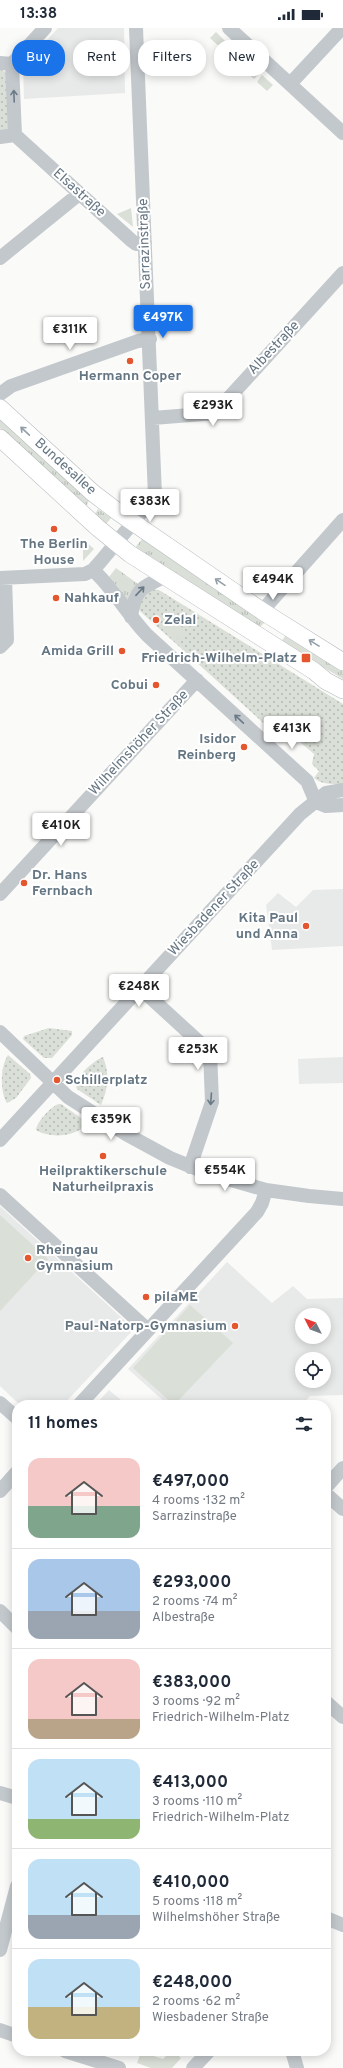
<!DOCTYPE html>
<html lang="en">
<head>
<meta charset="utf-8">
<style>
	body { margin:0; font-family:Overpass,sans-serif; background:#f2f2f3; color:#1f2937; height:100vh; display:flex; flex-direction:column; font-size:15px; white-space:nowrap }
	* { box-sizing:border-box; margin:0 }
	p { font-size:13px; color:#747a83 }
	.icon { flex:none; width:22px; height:22px; fill:none; stroke:currentColor; stroke-width:2; stroke-linecap:round; stroke-linejoin:round }
	.map { position:relative; flex:1; overflow:hidden }
	.sheet { position:absolute; left:12px; top:1372px; width:319px; height:656px; display:flex; flex-direction:column; background:#fff; border-radius:16px; box-shadow:0 2px 10px #0003 }
	.sheet>* { flex:none }
	.guide { position:absolute; left:12px; top:12px; width:319px; height:36px; display:flex; gap:8px }
	.needle { width:26px; rotate:312deg }
	.buttons { position:absolute; left:295px; top:1280px; display:grid; gap:8px }
	.buttons a { display:grid; place-items:center; width:36px; height:36px; border-radius:50%; background:#fff; box-shadow:0 2px 10px #0003; font-size:20px }
	.price { position:absolute; translate:-50% -34px; padding:0 9px; border-radius:4px; background:#fff; color:#222; font-size:13px; line-height:26px; filter:drop-shadow(0 1px 2px #0008) }
	.price::after { content:''; position:absolute; left:50%; top:24px; width:12px; height:9px; margin-left:-6px; background:inherit; clip-path:polygon(0 0,100% 0,50% 100%) }
	.price.selected { background:#1a73e8; color:#fff }
	ul { padding:0; list-style:none }
	li { display:flex; align-items:center; gap:12px; height:100px; padding:0 16px }
	li+li { border-top:1px solid #e0e1e3 }
	li span { display:grid; place-items:center; flex:none; width:112px; height:80px; border-radius:12px; color:#555 }
	li>.icon { margin-inline-start:auto }
	span .icon { width:48px; height:48px; fill:#fffc; stroke-width:1 }
	li b { font-size:17px }
	h2 { display:flex; justify-content:space-between; align-items:center; height:48px; padding:0 16px; font-size:17px }
	.chip { padding:0 14px; border-radius:16px; background:#fff; box-shadow:0 2px 10px #0003; font-size:14px; line-height:36px }
	.chip.selected { background:#1a73e8; color:#fff }
	.status { display:flex; justify-content:space-between; align-items:center; height:28px; padding:0 20px; background:#fff; direction:ltr }
	.status svg { height:11px; fill:currentColor }
	.map>svg:first-child { display:block }
</style>
</head>
<body>
<div class="status"><b>13:38</b><svg viewBox="0 0 49 12"><path d="M0 12V9h3v3zM5 12V6h3v6zM10 12V3h3v9zM15 12V0h3v12zM26 1h20v11H26zM47 4h2v5h-2z"/></svg></div>
<div class="map">
<svg width="343" height="2040" viewBox="0 0 343 2040">
	<defs>
		<pattern id="grass-tufts" width="24" height="20" patternUnits="userSpaceOnUse"><rect width="24" height="20" fill="#dadfd7"/><path d="M3 7l-1-3M5 7V3M7 7l1-3M15 17l-1-3M17 17v-4M19 17l1-3" fill="none" stroke="#b4b9b4"/></pattern>
		<pattern id="park-dots" width="8" height="8" patternUnits="userSpaceOnUse"><rect width="8" height="8" fill="#dadfd7"/><path d="M2 2h.1M6 6h.1" fill="none" stroke="#b4b9b4" stroke-width="1.8" stroke-linecap="round"/></pattern>
	</defs>
	<rect width="100%" height="100%" fill="#fafaf8"/>
	<path fill="#e8e9e9" fill-rule="evenodd" d="M58 0H124L125 65 24 71 23 39Z
		M343 861V918L272 922 266 877 278 865 296 879 313 862Z
		M343 1029V1055L299 1056 298 1031Z
		M0 1178 134 1301 63 1377H20L0 1358Z
		M227 1234 272 1275 293 1258 307 1271 343 1270V1367L310 1368 302 1377H168L128 1341ZM302 1287H324V1309H302ZM302 1331H324V1353H302Z
		M109 1362 127 1377H99L97 1375Z"/>
	<path fill="url(#grass-tufts)" d="M0 391 89 472 87 477 83 476 0 400Z
		M98 481 111 490 106 496 95 486Z
		M142 511 247 582 265 594 259 600 134 521Z
		M116 540 138 556 128 574 118 559 109 549Z
		M286 607 343 643V651L281 614Z"/>
	<path fill="url(#park-dots)" d="M0 41 7 45 10 98 8 101 0 103Z
		M152 561 159 562 343 676V756C333 756 322 757 314 750L319 743 312 736 314 726 279 696H274L269 700 141 584 137 578 139 570Z
		M49 1000 72 1003V1007L52 1030H44L23 1011 24 1008Z
		M8 1027 30 1046 31 1050 16 1070 7 1075C0 1064 0 1039 8 1027Z
		M103 1029C110 1046 108 1061 101 1077L77 1061C72 1051 93 1033 103 1029Z
		M59 1076H61L88 1095C77 1109 50 1111 36 1102 37 1094 51 1078 59 1076Z"/>
	<path fill="#dadfd7" d="M216 4 232 20 227 26 210 10Z
		M249 35 260 45 254 51 243 41Z
		M262 47 273 57 267 63 257 54Z
		M131 180 133 199 117 186Z
		M83 511 94 521 83 533Z
		M169 589 186 604 179 612 162 596Z
		M0 1187 48 1231 0 1283Z
		M190 1277 233 1315 174 1377 133 1340Z
		M171 2023H174L181 2030 172 2040H151L137 2035 141 2024 163 2031Z"/>
	<g fill="none" stroke-linecap="round" stroke-linejoin="round">
		<g stroke="#b5babe" stroke-width="18">
			<path id="major" d="M0 380 93 465 118 484 262 583 343 634
				M0 410 98 500 130 526 314 643 326 653 343 662"/>
		</g>
		<path stroke="#c3c8cc" stroke-width="14" d="M229 0 343 105
			M0 35 12 36 15 107
			M12 36 45 0
			M290 56 342 0
			M15 107 132 213 136 216 145 215
			M0 109 15 107
			M0 230 79 166
			M0 366 11 358 138 313 150 311
			M153 390 215 385 343 245
			M93 542C114 561 127 586 147 607L307 753 316 774 326 778 343 777
			M0 550 85 546 93 542 101 533 155 468 136 0
			M262 583 343 492
			M131 589C135 562 140 560 164 549
			M0 619 7 612 5 550
			M0 866 197 652
			M140 960 210 1024 212 1074 190 1139
			M0 1004 68 1069 126 1106 170 1130 207 1145 266 1162 309 1168 343 1171
			M0 1112 300 786 326 765 343 762
			M0 1167 148 1302
			M0 1375 17 1390
			M79 1377 257 1184 262 1175 266 1162
			M326 1459 343 1440
			M0 1463 17 1444
			M326 1466 343 1481
			M0 1583 17 1600
			M326 1674 343 1689
			M0 1765 17 1770
			M326 1890 343 1897
			M0 1922 17 1858
			M0 2002 17 2008
			M65 2023 119 2040
			M292 2023 297 2040
			M193 2040 209 2023"/>
		<use href="#major" stroke="#fff" stroke-width="17"/>
	</g>
	<defs><path id="oneway-shaft" d="M-6 0H5M1.5-3L5.5 0L1.5 3" fill="none" stroke-width="1.6" stroke-linecap="round" stroke-linejoin="round"/></defs>
	<g stroke="#6a7a87">
		<use href="#oneway-shaft" transform="translate(14 68) rotate(-92)"/>
		<use href="#oneway-shaft" transform="translate(140 563) rotate(-47)"/>
		<use href="#oneway-shaft" transform="translate(239 691) rotate(-137)"/>
		<use href="#oneway-shaft" transform="translate(211 1071) rotate(94)"/>
	</g>
	<g stroke="#939fa8">
		<use href="#oneway-shaft" transform="translate(25 403) rotate(-137)"/>
		<use href="#oneway-shaft" transform="translate(220 554) rotate(-146)"/>
		<use href="#oneway-shaft" transform="translate(314 615) rotate(-148)"/>
	</g>
	<g fill="#e4572e" stroke="#fff" stroke-width="1.5">
		<circle cx="130" cy="333" r="4"/>
		<circle cx="54" cy="501" r="4"/>
		<circle cx="56" cy="570" r="4"/>
		<circle cx="156" cy="592" r="4"/>
		<circle cx="122" cy="623" r="4"/>
		<rect x="301" y="625" width="10" height="10" rx="2"/>
		<circle cx="156" cy="657" r="4"/>
		<circle cx="244" cy="719" r="4"/>
		<circle cx="24" cy="855" r="4"/>
		<circle cx="306" cy="898" r="4"/>
		<circle cx="57" cy="1052" r="4"/>
		<circle cx="103" cy="1128" r="4"/>
		<circle cx="28" cy="1230" r="4"/>
		<circle cx="146" cy="1269" r="4"/>
		<circle cx="235" cy="1298" r="4"/>
	</g>
	<g text-anchor="middle" dominant-baseline="central" stroke-width="4" stroke-linejoin="round" paint-order="stroke">
		<g font-size="14" fill="#657683" stroke="#fff">
			<text transform="translate(79 165) rotate(42)">Elsastraße</text>
			<text transform="translate(145 216) rotate(-92)">Sarrazinstraße</text>
			<text transform="translate(274 320) rotate(-47)">Albestraße</text>
			<text transform="translate(65 439) rotate(42)">Bundesallee</text>
			<text transform="translate(139 715) rotate(-47)">Wilhelmshöher Straße</text>
			<text transform="translate(214 880) rotate(-47)">Wiesbadener Straße</text>
		</g>
		<g font-size="14" font-weight="bold" fill="#657683" stroke="#fff" text-anchor="start">
			<text x="130" y="348" text-anchor="middle">Hermann Coper</text>
			<text x="54" y="516" text-anchor="middle">The Berlin<tspan x="54" dy="16">House</tspan></text>
			<text x="64" y="570">Nahkauf</text>
			<text x="164" y="592">Zelal</text>
			<text x="114" y="623" text-anchor="end">Amida Grill</text>
			<text x="297" y="630" text-anchor="end">Friedrich-Wilhelm-Platz</text>
			<text x="148" y="657" text-anchor="end">Cobui</text>
			<text x="236" y="711" text-anchor="end">Isidor<tspan x="236" dy="16">Reinberg</tspan></text>
			<text x="32" y="847">Dr. Hans<tspan x="32" dy="16">Fernbach</tspan></text>
			<text x="298" y="890" text-anchor="end">Kita Paul<tspan x="298" dy="16">und Anna</tspan></text>
			<text x="65" y="1052">Schillerplatz</text>
			<text x="103" y="1143" text-anchor="middle">Heilpraktikerschule<tspan x="103" dy="16">Naturheilpraxis</tspan></text>
			<text x="36" y="1222">Rheingau<tspan x="36" dy="16">Gymnasium</tspan></text>
			<text x="154" y="1269">pilaME</text>
			<text x="227" y="1298" text-anchor="end">Paul-Natorp-Gymnasium</text>
		</g>
	</g>
</svg>
<div class="buttons">
<a><svg class="needle" viewBox="-14 -14 28 28"><path d="M0-13l5 13h-10z" fill="#e53935"/><path d="M0 13l5-13h-10z" fill="#747a83"/></svg></a>
<a><svg class="icon" aria-label="locate" viewBox="0 0 24 24"><circle cx="12" cy="12" r="6"/><path d="M12 2v4M12 18v4M2 12h4M18 12h4"/></svg></a>
</div>
<b class="price selected" style="left:163px;top:311px">€497K</b>
<b class="price" style="left:70px;top:323px">€311K</b>
<b class="price" style="left:213px;top:399px">€293K</b>
<b class="price" style="left:150px;top:495px">€383K</b>
<b class="price" style="left:273px;top:573px">€494K</b>
<b class="price" style="left:292px;top:722px">€413K</b>
<b class="price" style="left:61px;top:819px">€410K</b>
<b class="price" style="left:139px;top:980px">€248K</b>
<b class="price" style="left:198px;top:1043px">€253K</b>
<b class="price" style="left:111px;top:1113px">€359K</b>
<b class="price" style="left:225px;top:1164px">€554K</b>
<div class="guide">
<a class="chip selected">Buy</a>
<a class="chip">Rent</a>
<a class="chip">Filters</a>
<a class="chip">New</a>
</div>
<section class="sheet">
<h2>11 homes<svg class="icon" aria-label="filters" viewBox="0 0 24 24"><path d="M4 7h16M4 17h16"/><circle cx="9" cy="7" r="2"/><circle cx="15" cy="17" r="2"/></svg></h2>
<ul>
<li><span style="background:linear-gradient(#f6c9c9 60%,#7fa58c 0)"><svg class="icon" aria-label="home" viewBox="0 0 24 24"><path d="M3 11l9-7 9 7M6 9v11h12V9"/></svg></span><div><b>€497,000</b><p>4 rooms · 132 m²</p><p>Sarrazinstraße</p></div></li>
<li><span style="background:linear-gradient(#a9c7e8 65%,#9aa5b1 0)"><svg class="icon" aria-label="home" viewBox="0 0 24 24"><path d="M3 11l9-7 9 7M6 9v11h12V9"/></svg></span><div><b>€293,000</b><p>2 rooms · 74 m²</p><p>Albestraße</p></div></li>
<li><span style="background:linear-gradient(#f6c9c9 75%,#b9a48a 0)"><svg class="icon" aria-label="home" viewBox="0 0 24 24"><path d="M3 11l9-7 9 7M6 9v11h12V9"/></svg></span><div><b>€383,000</b><p>3 rooms · 92 m²</p><p>Friedrich-Wilhelm-Platz</p></div></li>
<li><span style="background:linear-gradient(#bfe0f5 75%,#8fb573 0)"><svg class="icon" aria-label="home" viewBox="0 0 24 24"><path d="M3 11l9-7 9 7M6 9v11h12V9"/></svg></span><div><b>€413,000</b><p>3 rooms · 110 m²</p><p>Friedrich-Wilhelm-Platz</p></div></li>
<li><span style="background:linear-gradient(#bfe0f5 70%,#9aa5b1 0)"><svg class="icon" aria-label="home" viewBox="0 0 24 24"><path d="M3 11l9-7 9 7M6 9v11h12V9"/></svg></span><div><b>€410,000</b><p>5 rooms · 118 m²</p><p>Wilhelmshöher Straße</p></div></li>
<li><span style="background:linear-gradient(#bfe0f5 60%,#c2b280 0)"><svg class="icon" aria-label="home" viewBox="0 0 24 24"><path d="M3 11l9-7 9 7M6 9v11h12V9"/></svg></span><div><b>€248,000</b><p>2 rooms · 62 m²</p><p>Wiesbadener Straße</p></div></li>
</ul>
</section>
</div>
</body>
</html>
